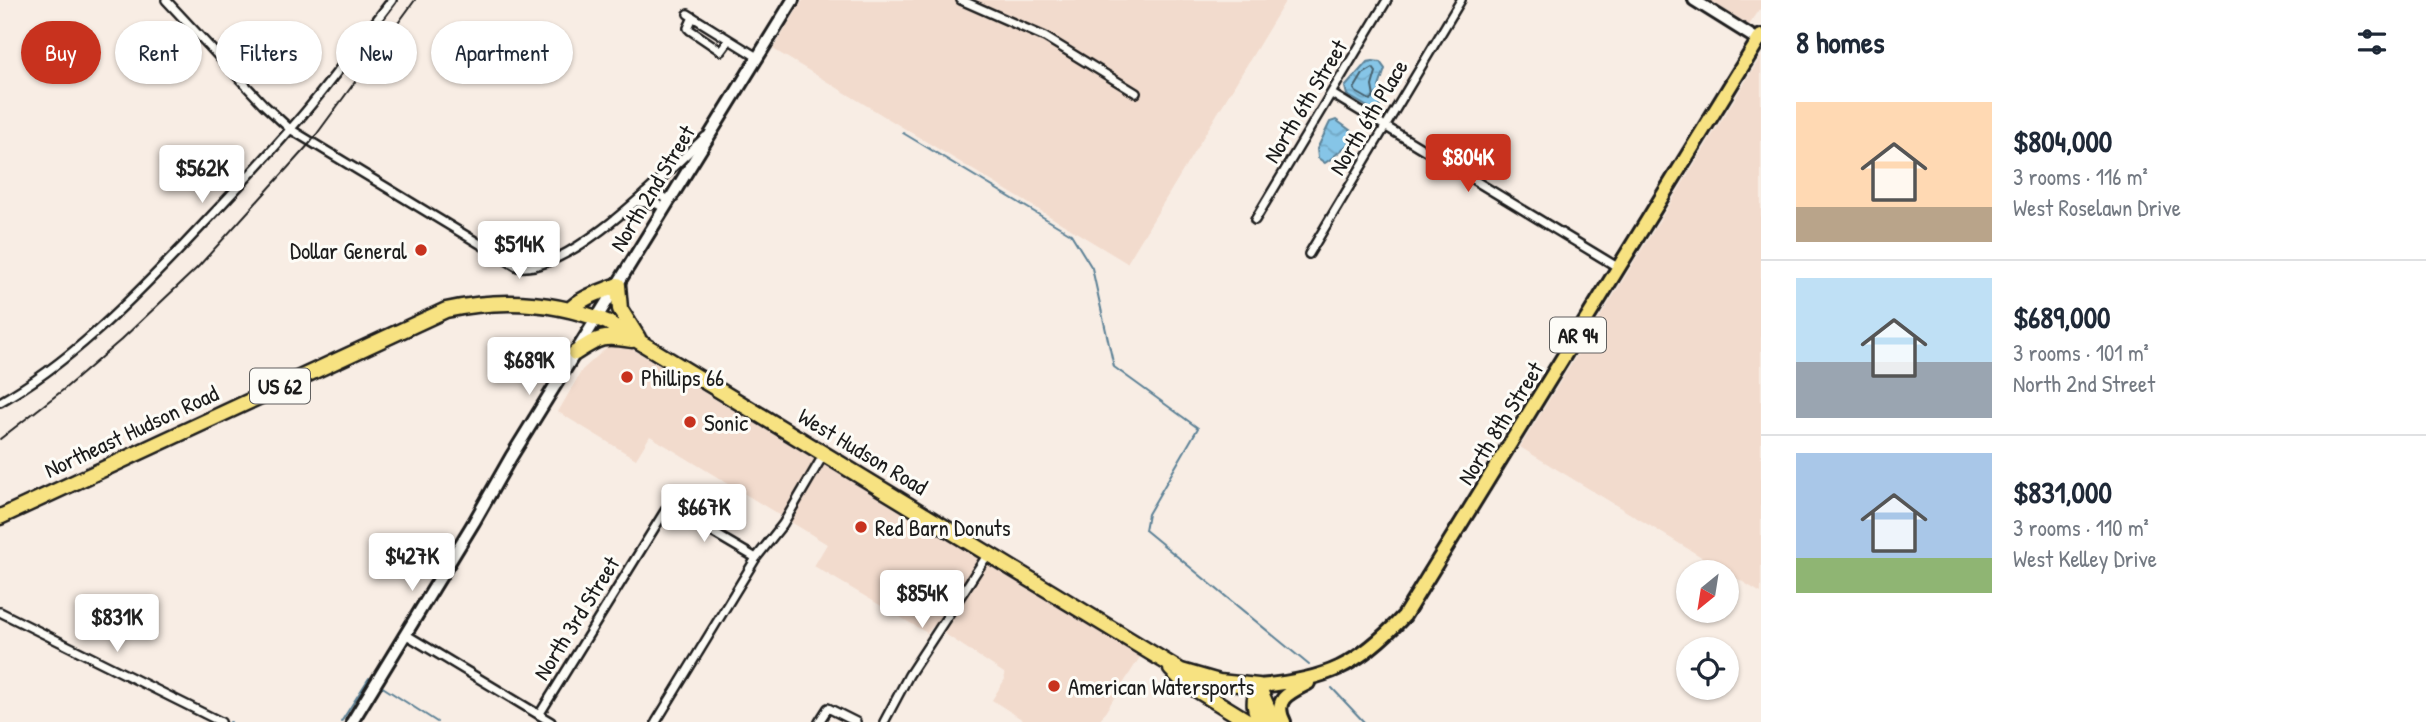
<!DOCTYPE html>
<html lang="en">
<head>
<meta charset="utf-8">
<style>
	body { margin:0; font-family:"Patrick Hand",sans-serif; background:#f2f2f3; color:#1f2937; height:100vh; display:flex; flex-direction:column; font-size:26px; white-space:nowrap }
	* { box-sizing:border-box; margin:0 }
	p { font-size:23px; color:#747a83 }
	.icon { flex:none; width:38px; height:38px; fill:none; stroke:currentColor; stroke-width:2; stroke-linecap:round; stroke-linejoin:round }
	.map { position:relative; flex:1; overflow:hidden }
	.sheet { display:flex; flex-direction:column; background:#fff; width:665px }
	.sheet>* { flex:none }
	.banner { position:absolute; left:21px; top:21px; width:665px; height:63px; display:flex; gap:14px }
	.needle { width:46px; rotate:210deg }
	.buttons { position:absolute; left:1676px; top:560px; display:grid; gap:14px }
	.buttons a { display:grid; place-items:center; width:63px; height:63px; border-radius:50%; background:#fff; box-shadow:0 2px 5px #0004; font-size:35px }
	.price { position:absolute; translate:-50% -60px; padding:0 16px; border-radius:7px; background:#fff; color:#222; font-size:23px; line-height:46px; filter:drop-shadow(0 2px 4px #0008) }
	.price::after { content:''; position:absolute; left:50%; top:42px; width:21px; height:16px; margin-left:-10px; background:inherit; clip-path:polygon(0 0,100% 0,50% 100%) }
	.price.selected { background:#c8321e; color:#fff }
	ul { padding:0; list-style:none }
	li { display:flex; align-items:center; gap:21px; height:175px; padding:0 35px }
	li+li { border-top:2px solid #e0e1e3 }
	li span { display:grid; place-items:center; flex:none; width:196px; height:140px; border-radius:0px; color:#555 }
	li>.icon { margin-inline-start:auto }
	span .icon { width:84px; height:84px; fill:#fffc; stroke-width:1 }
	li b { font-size:30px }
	h2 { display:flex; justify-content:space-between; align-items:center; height:84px; padding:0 35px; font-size:30px }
	.tag { padding:0 24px; border-radius:32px; background:#fff; box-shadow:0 2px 5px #0004; font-size:24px; line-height:63px }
	.tag.selected { background:#c8321e; color:#fff }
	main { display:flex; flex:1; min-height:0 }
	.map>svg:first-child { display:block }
</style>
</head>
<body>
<main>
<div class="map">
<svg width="1761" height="722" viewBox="0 0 1761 722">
	<defs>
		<pattern id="water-waves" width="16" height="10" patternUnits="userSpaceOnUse" patternTransform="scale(1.75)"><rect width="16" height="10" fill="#86c5e7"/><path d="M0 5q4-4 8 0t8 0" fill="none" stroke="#73a9c6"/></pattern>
	</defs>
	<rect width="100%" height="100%" fill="#f8ede4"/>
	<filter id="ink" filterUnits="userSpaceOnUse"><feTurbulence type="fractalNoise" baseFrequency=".0143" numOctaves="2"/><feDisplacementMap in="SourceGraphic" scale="14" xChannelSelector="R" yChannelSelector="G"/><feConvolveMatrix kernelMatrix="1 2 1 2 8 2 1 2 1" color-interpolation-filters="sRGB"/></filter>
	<g filter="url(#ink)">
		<path fill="#f2dbcd" d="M803 0H1286L1127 263 773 49Z
			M1708 0H1761V8L1749 25Z
			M1761 56V593L1520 447Z
			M615 340 624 344 1140 657 1099 722H1026L992 700 1005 679 1004 673 933 626 927 633 814 566 827 544 650 436 636 459 558 412 582 370Z"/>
		<path fill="url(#water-waves)" stroke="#5c8196" stroke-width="2" d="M1373 61 1380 62 1385 69 1379 87 1382 95 1379 110H1373L1347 95 1345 87 1367 62Z
			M1336 120 1357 135C1354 140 1330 160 1325 163L1318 158 1317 149 1330 122Z"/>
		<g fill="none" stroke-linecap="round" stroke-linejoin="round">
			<path stroke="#46606d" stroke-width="2" d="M1373 68 1376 72 1372 86 1374 97 1370 100 1356 92 1354 89 1363 74Z"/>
			<path stroke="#5c8196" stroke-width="2" d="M903 133 1071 234 1092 268 1114 367 1198 428 1148 514 1145 530 1309 665
				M381 686 437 722
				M1332 688 1364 722
				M230 722H231
				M341 722 369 678"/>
			<g stroke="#1c1c1c" stroke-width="12">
				<path id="street" d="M166 0 263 104 290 129 518 267C571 273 666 173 705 137
					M961 0 1045 37 1136 93
					M688 14 757 57
					M693 17 688 28 690 30 721 51 729 40
					M1332 94 1619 268
					M645 193H654L670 200
					M637 202 657 204 665 208
					M1255 220 1387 0
					M1309 254 1461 0
					M0 402C68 364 125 306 178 251 223 203 269 156 311 105 339 71 365 35 392 0
					M0 612 221 722
					M405 634 551 722
					M539 715 668 506 756 558
					M656 722 756 558 783 524 824 454
					M819 722 828 708 856 722
					M884 722 909 675 988 554"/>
			</g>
			<g stroke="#1c1c1c" stroke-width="16">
				<path id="secondary" d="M1694 0 1758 40H1761
					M352 722 474 522 511 457 793 0"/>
			</g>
			<g stroke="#1c1c1c" stroke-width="18">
				<path id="primary" d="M1258 686C1327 680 1357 666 1404 616L1761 36
					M1284 722C1272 699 1290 692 1308 683"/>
			</g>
			<g stroke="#1c1c1c" stroke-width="19">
				<path id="highway" d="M570 310C581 297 602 292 618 285L620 309 638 338
					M575 353C600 337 602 335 632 340
					M0 517 446 310C501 298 555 301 607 322L1181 671 1219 682 1258 686
					M1171 669 1184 682 1249 722
					M1258 686 1274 722
					M1258 686C1253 701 1253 710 1262 722"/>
			</g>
			<use href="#street" stroke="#fdfcf7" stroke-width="7"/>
			<use href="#secondary" stroke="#fdfcf7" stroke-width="10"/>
			<use href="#primary" stroke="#f7e281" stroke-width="12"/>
			<use href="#highway" stroke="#f7e281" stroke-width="14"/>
			<path stroke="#1c1c1c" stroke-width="2" d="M0 439 63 390 121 340 198 267 311 142 415 0"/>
		</g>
	</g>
	<g fill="#c8321e" stroke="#fdfcf7" stroke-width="2.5">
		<circle cx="421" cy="250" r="7"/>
		<circle cx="627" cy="377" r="7"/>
		<circle cx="690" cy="422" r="7"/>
		<circle cx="861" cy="527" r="7"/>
		<circle cx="1054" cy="686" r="7"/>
	</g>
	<g text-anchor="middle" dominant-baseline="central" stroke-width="6" stroke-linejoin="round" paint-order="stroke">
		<g fill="#fdfcf7" stroke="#605f5e" stroke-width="2">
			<rect x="1550" y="317.5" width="56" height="35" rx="5"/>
			<rect x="250" y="368.5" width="60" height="35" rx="5"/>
		</g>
		<g font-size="21" font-weight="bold" fill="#1c1c1c">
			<text x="1578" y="335">AR 94</text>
			<text x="280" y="386">US 62</text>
		</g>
		<g font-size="23" fill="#1c1c1c" stroke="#fdfcf7">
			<text transform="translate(1305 101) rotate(-59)">North 6th Street</text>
			<text transform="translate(1368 117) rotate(-59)">North 6th Place</text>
			<text transform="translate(652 188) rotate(-59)">North 2nd Street</text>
			<text transform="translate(1500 423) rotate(-58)">North 8th Street</text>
			<text transform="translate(131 431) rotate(-25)">Northeast Hudson Road</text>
			<text transform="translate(863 451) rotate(31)">West Hudson Road</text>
			<text transform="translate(576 618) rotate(-58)">North 3rd Street</text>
		</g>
		<g font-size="23" fill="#1c1c1c" stroke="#fdfcf7" text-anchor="start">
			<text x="407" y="250" text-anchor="end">Dollar General</text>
			<text x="641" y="377">Phillips 66</text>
			<text x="704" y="422">Sonic</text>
			<text x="875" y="527">Red Barn Donuts</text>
			<text x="1068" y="686">American Watersports</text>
		</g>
	</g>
</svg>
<div class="buttons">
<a><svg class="needle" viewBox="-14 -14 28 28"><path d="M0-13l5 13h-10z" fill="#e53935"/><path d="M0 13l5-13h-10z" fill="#747a83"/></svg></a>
<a><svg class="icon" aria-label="locate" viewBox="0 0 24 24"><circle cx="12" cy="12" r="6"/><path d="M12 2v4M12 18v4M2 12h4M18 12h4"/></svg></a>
</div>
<b class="price selected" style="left:1468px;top:194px">$804K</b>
<b class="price" style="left:202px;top:205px">$562K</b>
<b class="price" style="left:519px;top:281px">$514K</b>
<b class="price" style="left:529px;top:397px">$689K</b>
<b class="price" style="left:704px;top:544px">$667K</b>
<b class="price" style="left:412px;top:593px">$427K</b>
<b class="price" style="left:922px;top:630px">$854K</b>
<b class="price" style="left:117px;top:654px">$831K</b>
<div class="banner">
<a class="tag selected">Buy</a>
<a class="tag">Rent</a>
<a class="tag">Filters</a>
<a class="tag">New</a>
<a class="tag">Apartment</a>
</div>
</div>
<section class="sheet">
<h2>8 homes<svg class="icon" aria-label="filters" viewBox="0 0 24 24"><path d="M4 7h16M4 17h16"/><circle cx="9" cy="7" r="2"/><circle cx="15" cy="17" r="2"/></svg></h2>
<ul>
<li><span style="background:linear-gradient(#ffd9b3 75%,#b9a48a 0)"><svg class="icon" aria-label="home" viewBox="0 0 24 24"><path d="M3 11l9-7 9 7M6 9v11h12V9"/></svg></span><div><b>$804,000</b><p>3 rooms · 116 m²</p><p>West Roselawn Drive</p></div></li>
<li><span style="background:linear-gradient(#bfe0f5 60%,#9aa5b1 0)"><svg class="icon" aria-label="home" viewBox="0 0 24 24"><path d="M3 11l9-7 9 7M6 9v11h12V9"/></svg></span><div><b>$689,000</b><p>3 rooms · 101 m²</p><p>North 2nd Street</p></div></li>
<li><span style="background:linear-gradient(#a9c7e8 75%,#8fb573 0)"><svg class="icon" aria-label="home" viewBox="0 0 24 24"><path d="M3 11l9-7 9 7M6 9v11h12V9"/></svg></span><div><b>$831,000</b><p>3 rooms · 110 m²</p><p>West Kelley Drive</p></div></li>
</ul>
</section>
</main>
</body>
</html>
